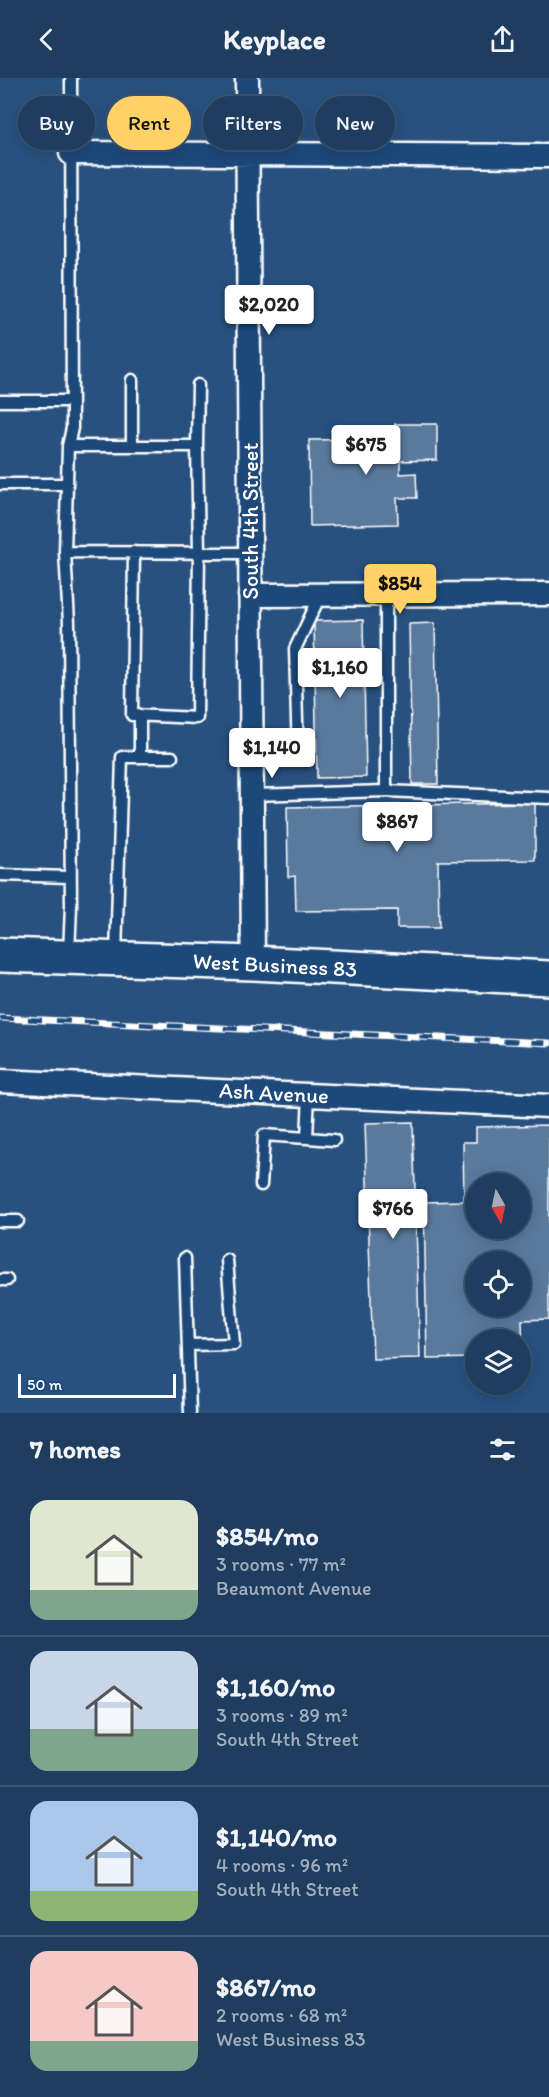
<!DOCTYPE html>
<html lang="en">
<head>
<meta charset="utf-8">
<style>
	body { margin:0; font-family:Itim,sans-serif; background:#2b4868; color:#f1f3f6; height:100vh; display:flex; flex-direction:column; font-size:22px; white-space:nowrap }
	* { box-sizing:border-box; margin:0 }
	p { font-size:20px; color:#a1aebd }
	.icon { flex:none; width:33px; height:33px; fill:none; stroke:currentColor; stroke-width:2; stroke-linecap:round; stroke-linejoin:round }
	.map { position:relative; height:1335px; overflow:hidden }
	.sheet { display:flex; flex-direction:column; background:#1e3d5f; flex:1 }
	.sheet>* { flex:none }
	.guide { position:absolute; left:18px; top:18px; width:513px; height:54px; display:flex; gap:12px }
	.needle { width:39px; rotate:171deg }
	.tools { position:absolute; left:465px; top:1095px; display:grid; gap:12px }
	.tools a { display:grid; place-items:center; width:66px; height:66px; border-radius:50%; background:#1e3d5f; box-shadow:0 3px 15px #0003,0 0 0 2px #3c5674; font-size:30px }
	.scale { position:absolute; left:18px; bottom:15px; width:158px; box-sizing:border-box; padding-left:6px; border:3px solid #fff; border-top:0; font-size:16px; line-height:21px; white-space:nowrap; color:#fff; -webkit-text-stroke:4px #1f4a7a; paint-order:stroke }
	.price { position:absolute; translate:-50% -51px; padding:0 14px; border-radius:6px; background:#fff; color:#222; font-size:20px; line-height:39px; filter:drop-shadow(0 2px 3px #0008) }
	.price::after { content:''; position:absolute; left:50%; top:36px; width:18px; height:14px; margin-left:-9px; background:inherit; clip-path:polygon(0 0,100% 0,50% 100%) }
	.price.current { background:#ffd166; color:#111 }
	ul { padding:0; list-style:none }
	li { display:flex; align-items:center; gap:18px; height:150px; padding:0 30px }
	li+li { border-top:2px solid #3c5674 }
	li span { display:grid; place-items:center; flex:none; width:168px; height:120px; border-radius:18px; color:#555 }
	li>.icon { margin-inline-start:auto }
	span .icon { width:72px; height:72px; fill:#fffc; stroke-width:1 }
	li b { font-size:26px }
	h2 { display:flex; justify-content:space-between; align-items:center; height:72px; padding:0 30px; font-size:26px }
	.tag { padding:0 21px; border-radius:27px; background:#1e3d5f; box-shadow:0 3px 15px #0003,0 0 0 2px #3c5674; font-size:21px; line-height:54px }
	.tag.current { background:#ffd166; color:#111 }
	header { display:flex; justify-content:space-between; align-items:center; height:78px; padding:0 30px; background:#1e3d5f; font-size:27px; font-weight:700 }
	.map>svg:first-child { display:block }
</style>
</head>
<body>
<header><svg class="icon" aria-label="back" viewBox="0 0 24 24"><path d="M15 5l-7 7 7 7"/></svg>Keyplace<svg class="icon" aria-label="share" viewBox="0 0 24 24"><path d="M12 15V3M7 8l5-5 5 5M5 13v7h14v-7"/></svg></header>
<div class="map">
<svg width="549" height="1335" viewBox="0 0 549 1335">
	<rect width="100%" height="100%" fill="#28517f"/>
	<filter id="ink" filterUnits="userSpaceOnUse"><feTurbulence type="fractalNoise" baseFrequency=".0167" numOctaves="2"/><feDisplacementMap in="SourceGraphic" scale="12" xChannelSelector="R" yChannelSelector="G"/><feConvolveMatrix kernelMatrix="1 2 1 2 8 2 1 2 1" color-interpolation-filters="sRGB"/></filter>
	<g filter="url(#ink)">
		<path fill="#5a7a9d" stroke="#fff" stroke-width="1.5" fill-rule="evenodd" d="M395 346H437V382L400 383V396L416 395 417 420H397L398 446 310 448 309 362 395 361Z
			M363 542 366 699 317 700 314 543Z
			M435 545 438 706H412L409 546Z
			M535 725V782L438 783 439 850H397V832L296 833 295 798 288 799 287 729Z
			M413 1044 420 1280 373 1281 365 1045Z
			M549 1047V1241L522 1242 523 1279H520V1262H476V1280L427 1281 424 1124 464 1123 463 1064H476V1049ZM476 1106H520V1150H476ZM476 1184H520V1228H476Z"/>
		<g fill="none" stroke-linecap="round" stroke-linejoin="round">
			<g stroke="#fff" stroke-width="15">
				<path id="service" d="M132 302V368
					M0 323H72
					M68 368 72 350 71 0
					M197 368 198 307
					M0 406H67L65 474 69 545 71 828 69 876
					M67 406 68 368H197L199 474 197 640 132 637 134 474
					M65 474 250 475
					M140 679V637
					M251 684 298 678 295 571 320 518
					M386 713 549 720
					M252 717 386 713V516
					M0 797 70 799
					M116 877 122 679H172
					M307 1060 334 1062
					M261 1107 264 1057 307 1060 309 1017
					M0 1143H18
					M185 1180 190 1335
					M0 1202H7
					M188 1267 234 1266 227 1182"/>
			</g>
			<g stroke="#fff" stroke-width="27">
				<path id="minor" d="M247 0 253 885
					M71 75 549 78
					M250 517 549 516
					M0 1003 549 1028"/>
			</g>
			<g stroke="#fff" stroke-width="38">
				<path id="primary" d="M0 877 253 885 549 900"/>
			</g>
			<use href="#service" stroke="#1f4a7a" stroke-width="10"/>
			<use href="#minor" stroke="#1f4a7a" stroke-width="22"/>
			<use href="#primary" stroke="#1f4a7a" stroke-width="33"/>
			<g stroke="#fff" stroke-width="7">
				<path id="rail" d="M0 940 549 965"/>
			</g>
			<use href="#rail" stroke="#1f4a7a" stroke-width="4.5" stroke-dasharray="14" stroke-linecap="butt"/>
		</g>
	</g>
	<g text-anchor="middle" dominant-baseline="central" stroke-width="4.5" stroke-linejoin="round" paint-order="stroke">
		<g font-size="22" fill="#fff" stroke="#1f4a7a">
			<text transform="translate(250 443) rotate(-90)">South 4th Street</text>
			<text transform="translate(275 887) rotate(3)">West Business 83</text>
			<text transform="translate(274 1015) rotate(3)">Ash Avenue</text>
		</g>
	</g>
</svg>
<div class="tools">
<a><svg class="needle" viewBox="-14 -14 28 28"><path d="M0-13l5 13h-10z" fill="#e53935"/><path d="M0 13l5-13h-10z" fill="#a1aebd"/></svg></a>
<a><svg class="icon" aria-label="locate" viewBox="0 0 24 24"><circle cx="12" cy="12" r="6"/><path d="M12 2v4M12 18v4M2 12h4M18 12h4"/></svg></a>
<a><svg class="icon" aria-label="layers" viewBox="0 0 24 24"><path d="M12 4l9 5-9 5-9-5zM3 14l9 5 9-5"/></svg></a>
</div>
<div class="scale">50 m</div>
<b class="price" style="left:269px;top:258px">$2,020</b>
<b class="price" style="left:366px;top:398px">$675</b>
<b class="price current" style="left:400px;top:537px">$854</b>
<b class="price" style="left:340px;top:621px">$1,160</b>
<b class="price" style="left:272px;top:701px">$1,140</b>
<b class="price" style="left:397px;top:775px">$867</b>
<b class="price" style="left:393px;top:1162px">$766</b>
<div class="guide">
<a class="tag">Buy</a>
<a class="tag current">Rent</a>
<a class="tag">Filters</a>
<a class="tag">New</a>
</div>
</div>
<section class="sheet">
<h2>7 homes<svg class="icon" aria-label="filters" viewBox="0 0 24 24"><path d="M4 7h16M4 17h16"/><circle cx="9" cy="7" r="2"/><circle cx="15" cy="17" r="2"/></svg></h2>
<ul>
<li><span style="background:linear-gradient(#dfe7d0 75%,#7fa58c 0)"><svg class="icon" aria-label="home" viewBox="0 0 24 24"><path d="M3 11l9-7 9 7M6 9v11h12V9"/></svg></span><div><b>$854/mo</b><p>3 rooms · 77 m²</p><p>Beaumont Avenue</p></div></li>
<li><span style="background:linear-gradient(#c9d6e8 65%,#7fa58c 0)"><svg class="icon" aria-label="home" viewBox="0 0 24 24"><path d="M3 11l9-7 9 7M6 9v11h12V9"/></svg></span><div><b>$1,160/mo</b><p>3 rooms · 89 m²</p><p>South 4th Street</p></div></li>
<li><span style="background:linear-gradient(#a9c7e8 75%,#8fb573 0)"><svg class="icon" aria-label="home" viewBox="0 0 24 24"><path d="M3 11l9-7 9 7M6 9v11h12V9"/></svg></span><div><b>$1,140/mo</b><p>4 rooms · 96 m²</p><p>South 4th Street</p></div></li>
<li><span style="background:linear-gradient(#f6c9c9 75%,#7fa58c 0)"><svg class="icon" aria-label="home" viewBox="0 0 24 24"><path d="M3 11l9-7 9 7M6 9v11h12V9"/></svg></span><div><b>$867/mo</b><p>2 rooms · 68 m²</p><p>West Business 83</p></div></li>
</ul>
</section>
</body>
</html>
